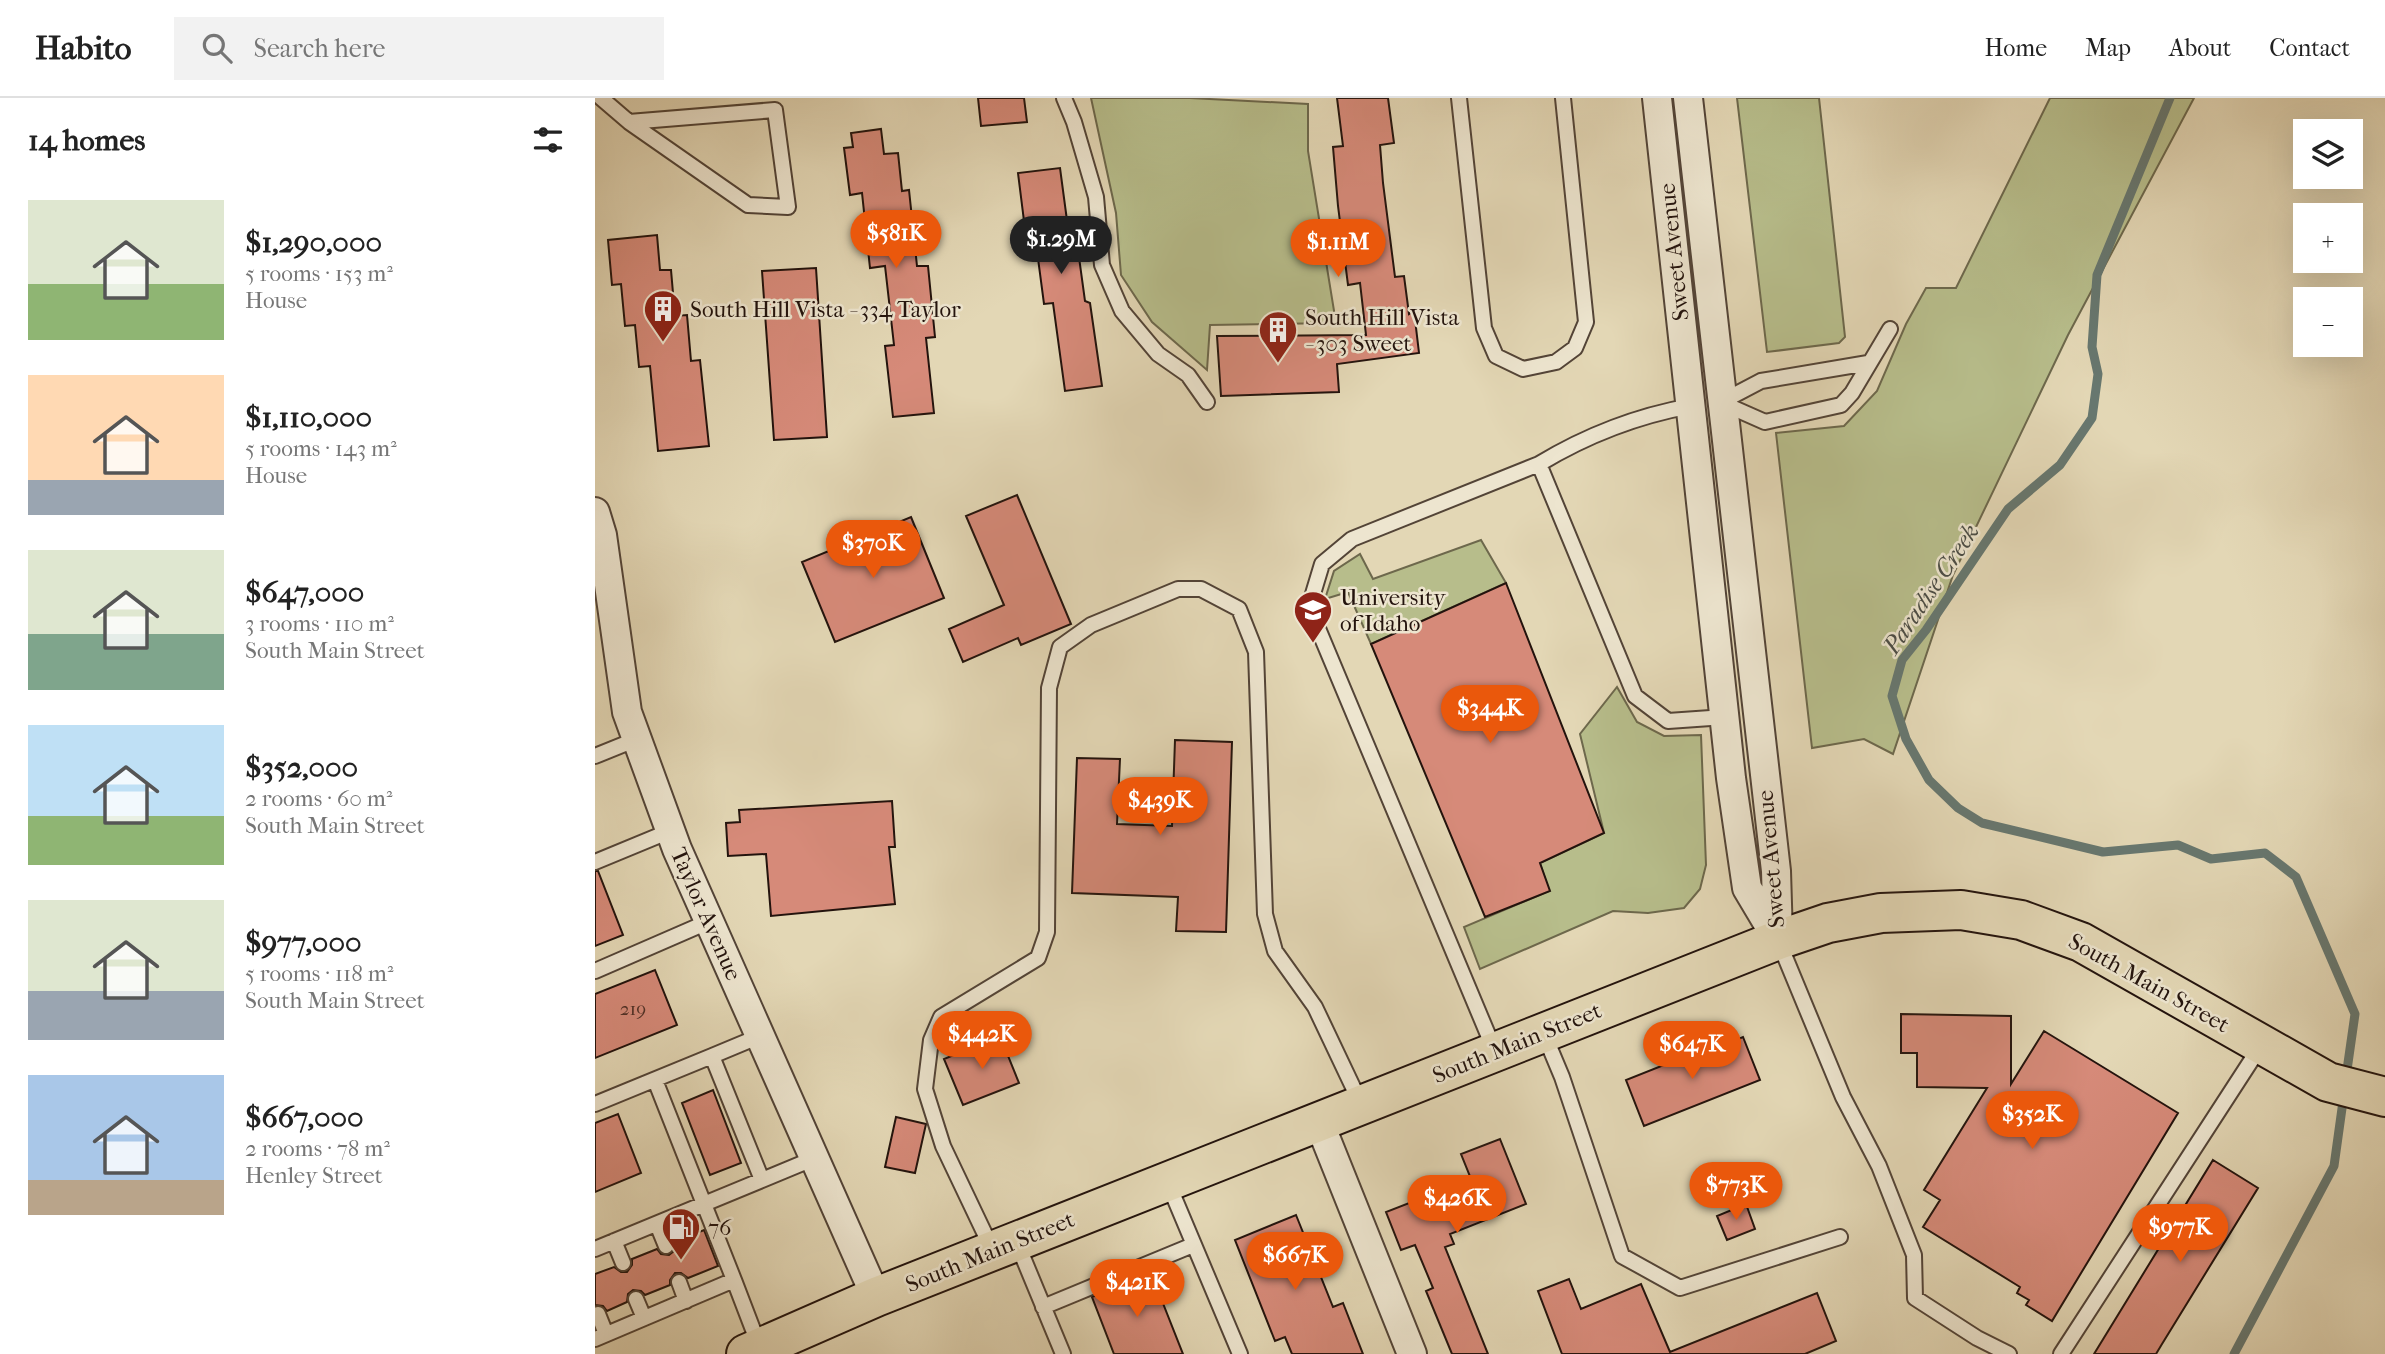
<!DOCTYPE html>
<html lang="en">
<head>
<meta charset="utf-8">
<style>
	body { margin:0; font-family:"IM FELL French Canon",serif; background:#f2f2f2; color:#222; height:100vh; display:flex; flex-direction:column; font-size:26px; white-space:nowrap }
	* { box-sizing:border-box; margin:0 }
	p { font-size:23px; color:#767676 }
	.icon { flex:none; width:38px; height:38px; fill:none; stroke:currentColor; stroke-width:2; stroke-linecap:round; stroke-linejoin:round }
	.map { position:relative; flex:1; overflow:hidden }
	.side { display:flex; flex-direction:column; background:#fff; width:595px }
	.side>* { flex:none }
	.fabs { position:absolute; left:1698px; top:21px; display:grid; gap:14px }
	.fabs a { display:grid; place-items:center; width:70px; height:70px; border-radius:0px; background:#fff; box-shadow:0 7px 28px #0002; font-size:35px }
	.price { position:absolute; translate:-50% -60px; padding:0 16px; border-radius:24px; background:#ea580c; color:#fff; font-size:23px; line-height:46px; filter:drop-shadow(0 2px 4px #0008) }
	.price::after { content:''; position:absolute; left:50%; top:42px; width:21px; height:16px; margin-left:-10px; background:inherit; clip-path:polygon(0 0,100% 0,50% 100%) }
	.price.on { background:#222; color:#fff }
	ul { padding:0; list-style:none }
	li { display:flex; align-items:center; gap:21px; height:175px; padding:0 28px }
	li span { display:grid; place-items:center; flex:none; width:196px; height:140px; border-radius:0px; color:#555 }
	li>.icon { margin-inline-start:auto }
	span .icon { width:84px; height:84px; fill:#fffc; stroke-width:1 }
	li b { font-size:30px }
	h2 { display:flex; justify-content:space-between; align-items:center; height:84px; padding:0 28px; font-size:30px }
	header { display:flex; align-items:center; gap:42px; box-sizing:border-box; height:98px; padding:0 35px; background:#fff; border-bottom:2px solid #e0e0e0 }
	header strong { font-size:33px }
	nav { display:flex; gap:38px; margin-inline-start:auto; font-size:24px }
	.search { width:490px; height:63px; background:#f2f2f2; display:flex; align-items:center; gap:18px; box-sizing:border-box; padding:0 24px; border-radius:0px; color:#767676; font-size:26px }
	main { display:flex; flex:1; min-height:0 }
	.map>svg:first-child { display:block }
</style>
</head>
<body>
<header>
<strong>Habito</strong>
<div class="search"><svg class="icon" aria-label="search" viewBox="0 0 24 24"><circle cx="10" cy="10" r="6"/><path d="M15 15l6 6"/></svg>Search here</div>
<nav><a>Home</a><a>Map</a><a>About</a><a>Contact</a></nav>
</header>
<main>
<section class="side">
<h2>14 homes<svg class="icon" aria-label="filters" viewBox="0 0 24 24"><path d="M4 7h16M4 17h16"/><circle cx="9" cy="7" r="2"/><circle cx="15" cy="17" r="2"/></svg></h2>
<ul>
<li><span style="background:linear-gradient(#dfe7d0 60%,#8fb573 0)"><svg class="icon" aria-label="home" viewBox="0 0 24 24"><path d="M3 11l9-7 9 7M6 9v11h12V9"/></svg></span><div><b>$1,290,000</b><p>5 rooms · 153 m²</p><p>House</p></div></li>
<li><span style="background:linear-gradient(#ffd9b3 75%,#9aa5b1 0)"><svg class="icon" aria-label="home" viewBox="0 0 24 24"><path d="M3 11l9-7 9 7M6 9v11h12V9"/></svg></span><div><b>$1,110,000</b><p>5 rooms · 143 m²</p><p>House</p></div></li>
<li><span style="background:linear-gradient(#dfe7d0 60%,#7fa58c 0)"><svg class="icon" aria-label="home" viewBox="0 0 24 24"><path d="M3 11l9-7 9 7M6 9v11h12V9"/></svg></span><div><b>$647,000</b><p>3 rooms · 110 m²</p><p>South Main Street</p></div></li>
<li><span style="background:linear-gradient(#bfe0f5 65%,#8fb573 0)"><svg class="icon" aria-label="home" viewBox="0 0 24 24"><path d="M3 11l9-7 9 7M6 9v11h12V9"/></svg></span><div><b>$352,000</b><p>2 rooms · 60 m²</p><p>South Main Street</p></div></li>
<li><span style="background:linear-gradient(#dfe7d0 65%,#9aa5b1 0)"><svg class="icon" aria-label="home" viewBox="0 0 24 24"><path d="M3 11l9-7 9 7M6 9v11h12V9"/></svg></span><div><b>$977,000</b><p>5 rooms · 118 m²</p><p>South Main Street</p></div></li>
<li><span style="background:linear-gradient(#a9c7e8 75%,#b9a48a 0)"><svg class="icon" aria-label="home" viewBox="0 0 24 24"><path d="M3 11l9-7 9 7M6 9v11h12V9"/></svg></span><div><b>$667,000</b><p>2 rooms · 78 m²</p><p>Henley Street</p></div></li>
</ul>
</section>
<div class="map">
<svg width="1790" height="1256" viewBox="0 0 1790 1256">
	<rect width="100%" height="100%" fill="#e3d7b5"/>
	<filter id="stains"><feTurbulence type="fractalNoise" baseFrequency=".00286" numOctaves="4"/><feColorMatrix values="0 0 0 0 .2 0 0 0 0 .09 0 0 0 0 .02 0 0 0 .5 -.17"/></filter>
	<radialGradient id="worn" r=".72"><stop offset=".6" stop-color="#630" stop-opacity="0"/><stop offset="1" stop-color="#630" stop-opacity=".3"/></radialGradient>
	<path fill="#b7bd8b" stroke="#6d684c" stroke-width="2" d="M496 0H595L713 6V53L741 225 615 227 612 272 557 224 526 177 521 115Z
		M1142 0H1224L1250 239 1244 245 1172 254Z
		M1455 0H1599L1473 237 1358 477 1298 656 1269 641 1217 650 1181 335 1249 328 1282 293 1311 226 1331 190H1361Z
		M886 442 911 485 776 546 753 494 730 501 739 473 765 456 778 481Z
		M1022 589 1042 624 1069 638 1106 637 1111 767 1105 791 1089 810 1053 815 1018 813 885 871 869 829 954 793 945 765 1009 735 985 636Z"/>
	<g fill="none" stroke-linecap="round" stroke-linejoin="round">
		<path stroke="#67776f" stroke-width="9" d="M1575 0 1502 177 1497 249 1503 276 1497 320 1465 367 1413 411 1331 532 1307 562 1297 598 1311 641 1334 682 1363 710 1387 725 1508 754 1583 747 1616 761 1670 755 1701 779 1760 916 1751 979
			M1639 1256 1739 1068 1749 996"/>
	</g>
	<path fill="#d68a79" stroke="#23130d" stroke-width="2" d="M383 0H429L432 24 386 28Z
		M742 0H793L799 45 785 47 788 85 800 179 809 178 814 216 819 213 824 255 742 266 744 294 626 298 622 238 771 237 765 185 753 187 743 108 738 49 748 48Z
		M286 31 289 56 303 55 307 93 314 92 322 168H333L340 239 331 240 339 315 298 319 290 248 299 247 290 168 275 170 267 95 255 97 249 50 258 49 256 35Z
		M465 70 473 130H480L490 203 495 205 507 288 470 293 458 205 449 206 439 130 430 131 423 75Z
		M62 137 65 172H76L80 218 92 217 96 263 105 262 114 348 63 353 55 268 44 269 40 227 30 228 26 186 17 187 13 142Z
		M221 170 232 339 179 342 167 173Z
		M422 397 476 526 426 547 423 540 368 564 354 531 409 507 371 418Z
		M316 419 349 500 240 544 207 464Z
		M911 485 1009 735 945 765 955 793 890 819 776 546Z
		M580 642 637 644 631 834 581 833 583 799 477 795 482 660 525 661 522 726 577 728Z
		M297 703 300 749H294L300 806 176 818 171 756 133 758 131 725 145 724 144 712Z
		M0 773H3L28 837 0 848Z
		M60 872 82 927 0 960V896Z
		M1306 916 1416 918V986L1449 933 1583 1015 1457 1223 1431 1207 1434 1202 1422 1195 1425 1189 1328 1129 1345 1102 1329 1092 1392 990 1322 989V955H1306Z
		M405 938 424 985 368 1007 349 961Z
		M1148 939 1165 982 1049 1028 1031 982 1109 951 1111 954Z
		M118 992 146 1065 115 1077 87 1005Z
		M23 1016 46 1075 0 1094V1025Z
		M301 1019 331 1026 320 1075 290 1069Z
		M905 1041 931 1106 855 1136 859 1146 850 1149 893 1256H857L831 1193 838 1190 820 1147 806 1152 791 1114 876 1081 866 1056Z
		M1618 1062 1663 1090 1567 1246 1561 1256H1499Z
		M1151 1106 1160 1131 1132 1142 1122 1118Z
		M701 1117 738 1209 748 1205 768 1256H697L690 1239 680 1243 640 1142Z
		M109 1132 123 1168 93 1180 86 1175H80L75 1182V1187L50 1197 46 1193 38 1192 33 1196 32 1204 12 1213 8 1208 0 1207V1176L19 1169 26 1174H32L37 1167V1161L62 1151 66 1156 74 1157 79 1153 80 1144Z
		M556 1175 588 1256H519L497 1199Z
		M974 1181 986 1211 1046 1186 1075 1254 1222 1195 1241 1243 1210 1256H967L943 1193Z"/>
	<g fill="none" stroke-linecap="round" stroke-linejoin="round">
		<g stroke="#534437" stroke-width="18">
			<path id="lane" d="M6 0 34 24 153 107 193 109 180 12 34 24
				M469 0 479 24 501 99 507 167 527 213 563 256 593 277 612 304
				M864 0 889 230 901 258 928 271 961 264 980 250 991 224 968 0
				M1126 304 1166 283 1273 265
				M1127 305 1170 324 1246 307 1257 295 1295 231
				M944 366C992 337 1041 318 1096 308
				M0 658 42 641
				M0 764 75 733
				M1183 842 1248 999 1284 1068 1319 1157 1320 1200 1382 1240 1414 1256
				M0 873 115 823
				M949 936 967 979 1027 1158 1085 1190 1245 1139
				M165 938 117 958 167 1082 220 1060
				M899 951 714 509 727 466 757 441 944 366 1040 598 1073 623 1130 619
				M0 1006 117 958
				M573 1085 645 1256
				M62 1126 71 1148
				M19 1143 28 1165
				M422 1145 468 1256
				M0 1151 167 1082
				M397 1151 348 1048 330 991 336 942 346 919 443 860 452 834 454 590 465 549 496 527 583 491H606L644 511 661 554 670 816 680 853 720 909 766 1006
				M139 1182 165 1250
				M84 1184 91 1203
				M41 1201 49 1220
				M448 1209 598 1147
				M3 1216 11 1236
				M0 1241 139 1182 60 982
				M1466 1256 1665 949"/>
		</g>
		<g stroke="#534437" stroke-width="32">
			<path id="street" d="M1062 0 1136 680 1152 790 1183 842
				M1093 0 1181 773 1183 839
				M0 414 7 437 32 614 82 751 281 1199
				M724 1024 817 1256"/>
		</g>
		<g stroke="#23130d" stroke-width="42">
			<path id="highway" d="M151 1256 281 1199 1183 842 1233 825 1286 815 1366 812 1426 822 1486 844 1733 984 1790 999"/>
		</g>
		<use href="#lane" stroke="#ede5cf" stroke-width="14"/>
		<use href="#street" stroke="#ede5cf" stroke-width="28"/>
		<use href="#highway" stroke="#e3d7b5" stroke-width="38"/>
	</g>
	<defs>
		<g id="building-pin" transform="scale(2.0125)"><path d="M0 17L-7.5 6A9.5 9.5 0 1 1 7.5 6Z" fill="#8f2418" stroke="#ede5cf"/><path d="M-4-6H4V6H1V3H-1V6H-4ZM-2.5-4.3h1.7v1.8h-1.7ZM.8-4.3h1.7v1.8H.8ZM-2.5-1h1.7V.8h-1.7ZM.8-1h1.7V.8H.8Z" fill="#fff"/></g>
		<g id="university-pin" transform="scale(2.0125)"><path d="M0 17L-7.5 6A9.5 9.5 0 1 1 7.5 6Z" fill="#8f2418" stroke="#ede5cf"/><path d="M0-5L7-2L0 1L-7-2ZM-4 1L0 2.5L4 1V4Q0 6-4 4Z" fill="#fff"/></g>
		<g id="fuel-pin" transform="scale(2.0125)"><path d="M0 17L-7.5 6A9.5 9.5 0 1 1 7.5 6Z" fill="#8f2418" stroke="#ede5cf"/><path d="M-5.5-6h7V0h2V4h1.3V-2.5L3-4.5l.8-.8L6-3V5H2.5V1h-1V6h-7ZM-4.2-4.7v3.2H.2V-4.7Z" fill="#fff"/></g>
	</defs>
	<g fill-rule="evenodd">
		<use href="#building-pin" x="68" y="211"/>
		<use href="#building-pin" x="683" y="232"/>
		<use href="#university-pin" x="718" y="512"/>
		<use href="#fuel-pin" x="86" y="1129"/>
	</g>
	<g text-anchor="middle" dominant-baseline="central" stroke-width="5" stroke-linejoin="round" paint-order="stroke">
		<g font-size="19" fill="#503128">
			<text x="38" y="911">219</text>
		</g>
		<g font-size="23" fill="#23130d" stroke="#ede5cf">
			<text transform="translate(1079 154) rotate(-96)">Sweet Avenue</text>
			<text transform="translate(1176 761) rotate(-95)">Sweet Avenue</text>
			<text transform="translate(111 816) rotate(66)">Taylor Avenue</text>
			<text transform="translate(1554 885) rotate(29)">South Main Street</text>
			<text transform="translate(922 945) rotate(-22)">South Main Street</text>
			<text transform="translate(395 1154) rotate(-22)">South Main Street</text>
		</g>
		<g font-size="23" fill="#23130d" stroke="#ede5cf" text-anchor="start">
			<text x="95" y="211">South Hill Vista - 334 Taylor</text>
			<text x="710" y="219">South Hill Vista<tspan x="710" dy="26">- 303 Sweet</tspan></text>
			<text x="745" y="499">University<tspan x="745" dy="26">of Idaho</tspan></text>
			<text x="113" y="1129">76</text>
		</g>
		<g font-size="24" font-style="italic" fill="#4b4d46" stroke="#ede5cf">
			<text transform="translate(1336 491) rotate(-56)">Paradise Creek</text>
		</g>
	</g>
	<rect width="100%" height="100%" filter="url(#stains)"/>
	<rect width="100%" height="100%" fill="url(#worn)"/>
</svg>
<div class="fabs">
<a><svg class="icon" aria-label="layers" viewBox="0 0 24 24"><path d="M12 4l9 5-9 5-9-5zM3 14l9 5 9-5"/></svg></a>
<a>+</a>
<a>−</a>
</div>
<b class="price" style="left:301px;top:172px">$581K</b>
<b class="price on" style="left:466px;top:178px">$1.29M</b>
<b class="price" style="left:743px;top:181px">$1.11M</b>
<b class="price" style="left:278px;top:482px">$370K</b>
<b class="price" style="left:895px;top:647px">$344K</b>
<b class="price" style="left:565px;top:739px">$439K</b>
<b class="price" style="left:387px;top:973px">$442K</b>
<b class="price" style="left:1097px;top:983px">$647K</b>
<b class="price" style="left:1437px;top:1053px">$352K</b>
<b class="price" style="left:1141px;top:1124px">$773K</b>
<b class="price" style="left:862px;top:1137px">$426K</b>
<b class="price" style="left:1585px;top:1166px">$977K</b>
<b class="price" style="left:700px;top:1194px">$667K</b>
<b class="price" style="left:542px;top:1221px">$421K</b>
</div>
</main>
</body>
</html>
